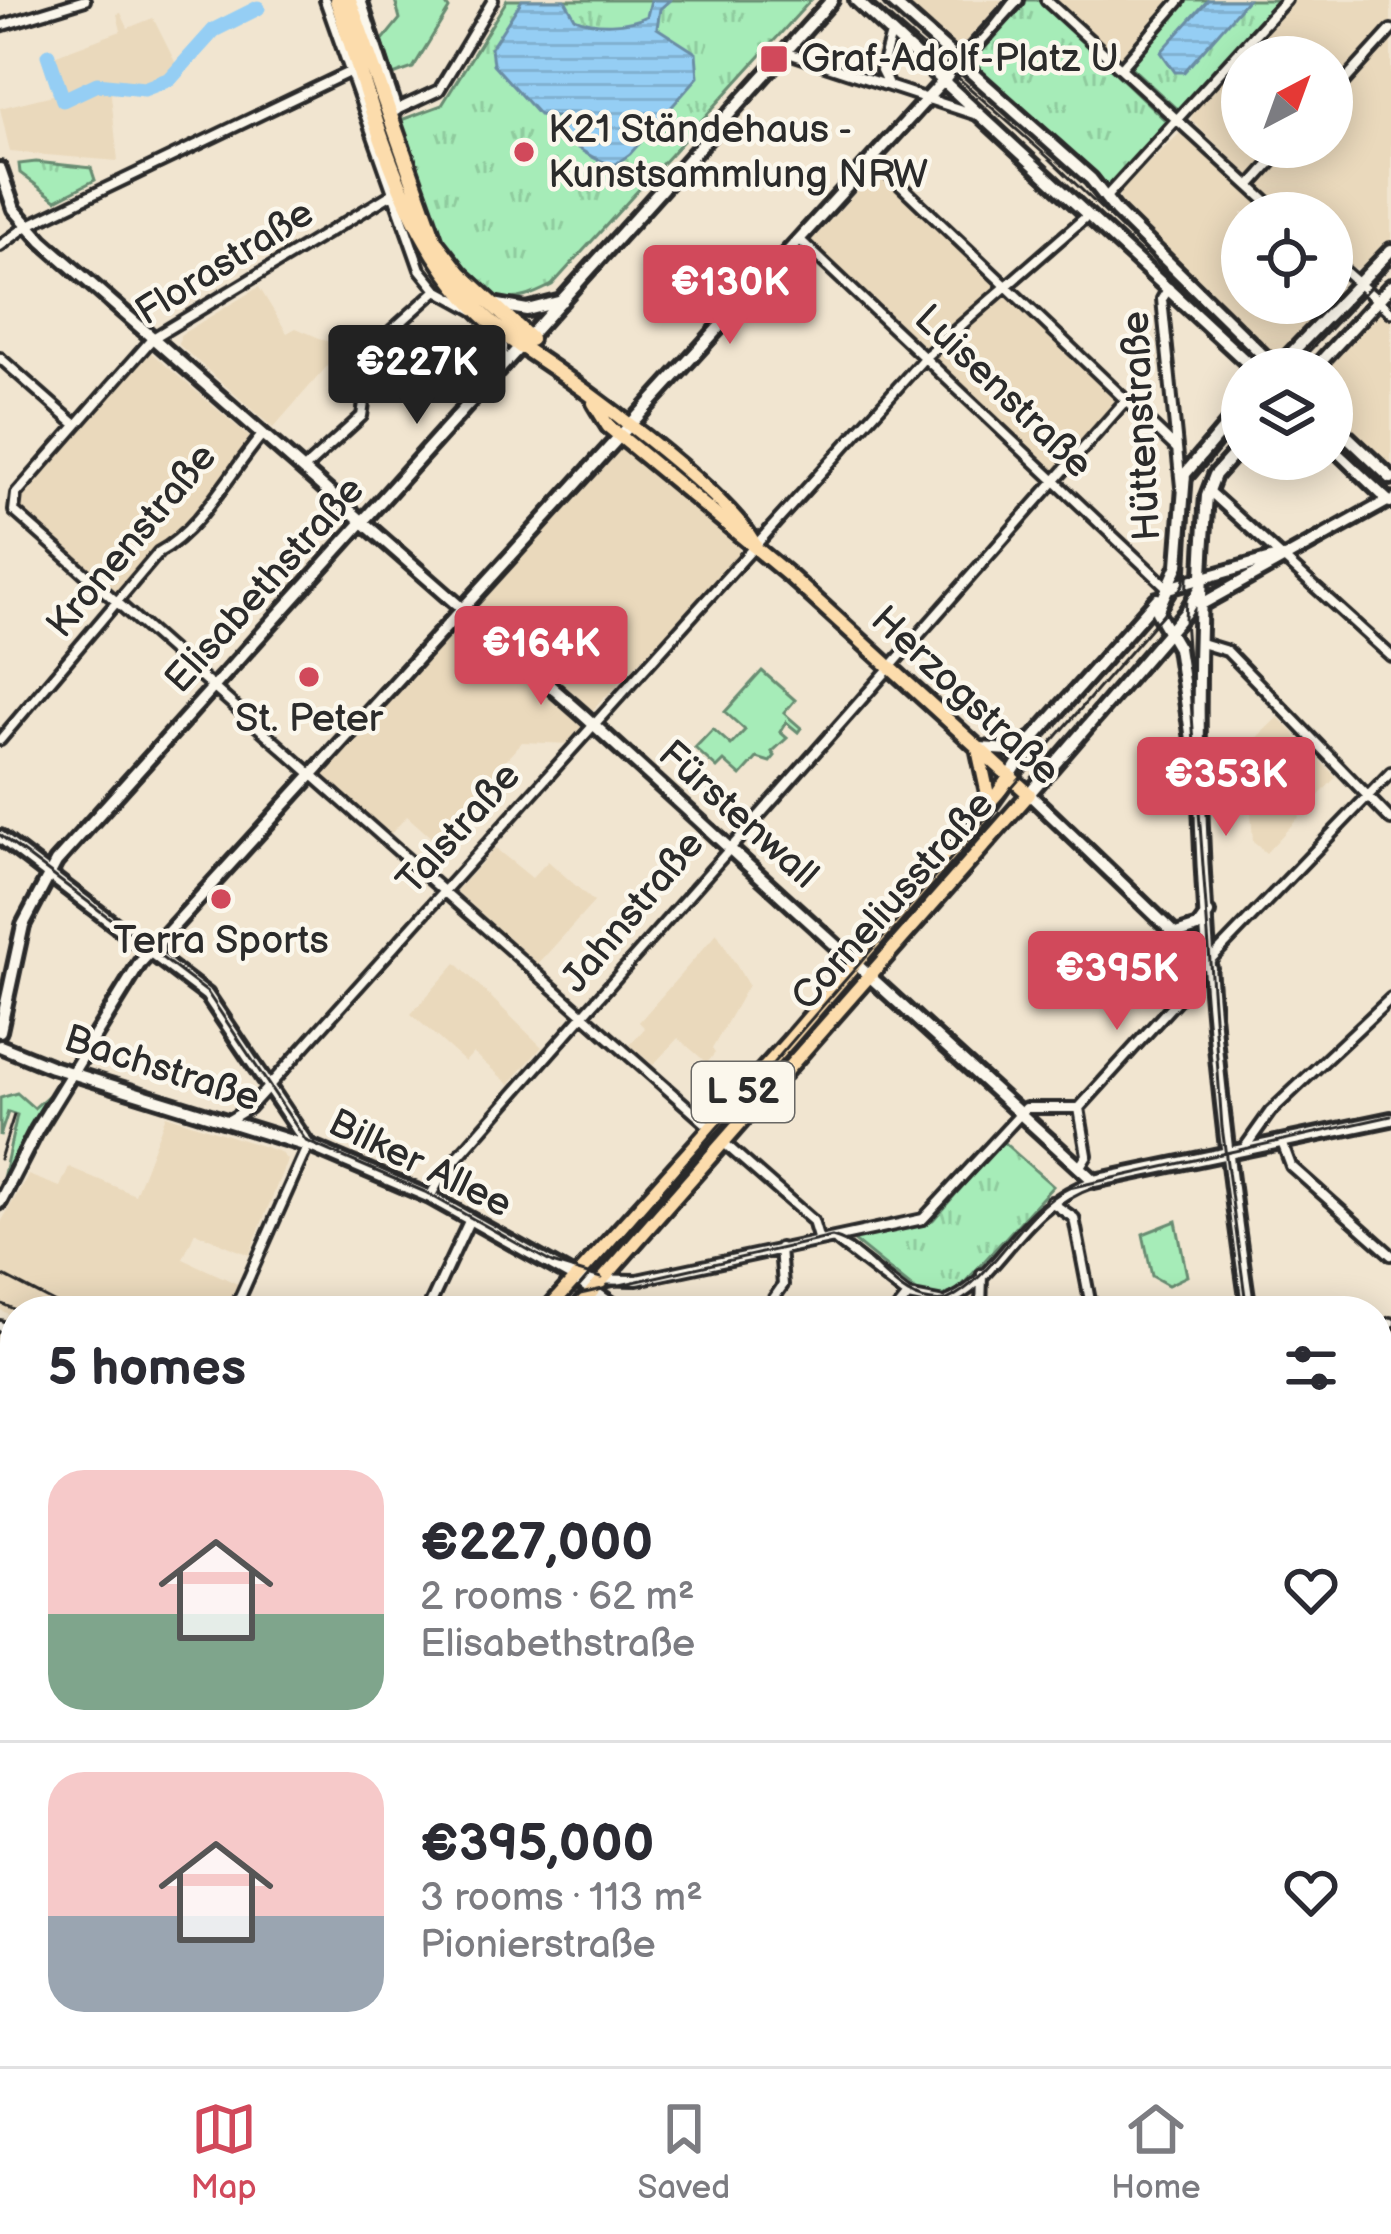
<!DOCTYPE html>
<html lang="en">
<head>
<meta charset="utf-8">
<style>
	body { margin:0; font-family:"Balsamiq Sans",sans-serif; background:#f7f7f7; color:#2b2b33; height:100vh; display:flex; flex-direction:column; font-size:45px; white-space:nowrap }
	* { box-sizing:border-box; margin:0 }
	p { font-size:39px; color:#7c7c81 }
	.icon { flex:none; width:66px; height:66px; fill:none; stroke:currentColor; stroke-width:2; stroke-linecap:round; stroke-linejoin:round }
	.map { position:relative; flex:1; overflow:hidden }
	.drawer { position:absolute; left:0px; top:1296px; width:1392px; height:771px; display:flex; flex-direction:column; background:#fff; border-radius:48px 48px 0 0; box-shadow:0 6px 30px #0003 }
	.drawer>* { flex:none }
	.needle { width:78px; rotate:41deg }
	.tools { position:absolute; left:1221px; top:36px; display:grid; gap:24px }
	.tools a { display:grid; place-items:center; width:132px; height:132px; border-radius:50%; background:#fff; box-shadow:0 6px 30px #0003; font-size:60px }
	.price { position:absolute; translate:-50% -102px; padding:0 27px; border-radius:12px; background:#d1495b; color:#fff; font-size:39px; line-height:78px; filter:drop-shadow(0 3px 6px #0008) }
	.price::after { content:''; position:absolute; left:50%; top:72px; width:36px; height:27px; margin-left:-18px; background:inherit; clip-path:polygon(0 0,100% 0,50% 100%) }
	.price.on { background:#222; color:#fff }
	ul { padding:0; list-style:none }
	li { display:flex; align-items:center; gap:36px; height:300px; padding:0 48px }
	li+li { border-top:3px solid #e1e1e2 }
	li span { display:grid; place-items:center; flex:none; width:336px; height:240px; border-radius:36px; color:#555 }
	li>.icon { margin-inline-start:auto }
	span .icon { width:144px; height:144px; fill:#fffc; stroke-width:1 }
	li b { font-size:51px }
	h2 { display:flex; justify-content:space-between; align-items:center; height:144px; padding:0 48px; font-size:51px }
	.menu { display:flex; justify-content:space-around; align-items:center; height:168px; border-top:3px solid #e1e1e2; background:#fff; font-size:33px; color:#7c7c81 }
	.menu a { display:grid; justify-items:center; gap:6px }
	.menu .on { color:#d1495b }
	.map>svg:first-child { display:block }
</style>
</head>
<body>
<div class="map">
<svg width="1391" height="2066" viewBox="0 0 1391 2066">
	<defs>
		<pattern id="industrial-furrows" width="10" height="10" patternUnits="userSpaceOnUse" patternTransform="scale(3)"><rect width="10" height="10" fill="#ead9bc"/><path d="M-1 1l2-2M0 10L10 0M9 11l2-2" fill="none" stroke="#c9baa2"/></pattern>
		<pattern id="park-tufts" width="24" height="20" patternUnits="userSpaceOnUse" patternTransform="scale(3)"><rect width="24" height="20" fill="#a6ecb8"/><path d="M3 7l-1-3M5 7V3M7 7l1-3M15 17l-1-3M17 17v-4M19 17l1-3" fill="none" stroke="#8fcb9e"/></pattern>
		<pattern id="water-rules" width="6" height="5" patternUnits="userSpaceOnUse" patternTransform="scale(3)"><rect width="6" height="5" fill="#95cef4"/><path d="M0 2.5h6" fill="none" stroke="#81b1d1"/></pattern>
	</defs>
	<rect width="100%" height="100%" fill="#f1e5d0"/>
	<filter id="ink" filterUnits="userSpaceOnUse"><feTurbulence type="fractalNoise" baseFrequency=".00833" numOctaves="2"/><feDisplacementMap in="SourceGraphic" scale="24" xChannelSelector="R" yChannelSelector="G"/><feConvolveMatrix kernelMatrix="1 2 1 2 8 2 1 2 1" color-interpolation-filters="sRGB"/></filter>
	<g filter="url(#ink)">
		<path fill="#ead9bc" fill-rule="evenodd" d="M898 0H1004L960 47 948 45Z
			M1052 0H1175L1123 58 1113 56Z
			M1293 0H1391V239L1360 268H1349L1332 252V213H1289L1191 120 1193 111ZM1242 57H1332V147H1242Z
			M121 13 128 28 153 18 176 64 170 75 142 89 115 86 111 95 118 161 10 152 0 108 61 93 51 57 121 31 117 14Z
			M1181 132 1272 213H1242V303H1327L1280 353 1272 354 1120 208 1119 192Z
			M878 169 1121 400 1052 478 808 244Z
			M259 287 287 333 296 328 343 348 273 428 179 345 180 335Z
			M1385 313 1391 319V471L1332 416V369H1325L1374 314Z
			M147 349 253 440 170 542 119 596H111L18 512 17 501Z
			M628 447 738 543 740 556 589 714 477 611V601L614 448Z
			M459 620H465L584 723V729L571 744 522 742 434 840 407 816 387 838 318 774Z
			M1278 717 1336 777 1266 853 1253 842 1247 747Z
			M495 848 532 878 548 861 594 902 538 964 456 891Z
			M717 933 748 985 712 1049 715 1053 707 1063 678 1038 653 1065 630 1045 645 1028 639 1022Z
			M456 963 542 1047 509 1084 473 1053 465 1062 411 1014Z
			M166 1115 280 1152 287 1160 249 1255 195 1232 183 1259 242 1286 230 1311H15V1317L0 1310V1224L28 1175 60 1187 69 1167 135 1195Z
			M1391 1346V1464L1377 1480V1361Z"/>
		<path fill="url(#industrial-furrows)" d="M0 1745 15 1747V1980L0 1974Z"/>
		<path fill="#a6ecb8" stroke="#688c72" stroke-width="3" d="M395 0H443L449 9 413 68 393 75 382 41 400 19Z
			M762 671 795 700 784 713 801 728 798 732 786 722 780 732 787 738 772 752 775 756 770 762 757 758 741 776 724 761 717 768 695 748 713 729 731 745 745 730 725 712Z
			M17 1093 34 1108 51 1093 0 1192 17 1115 8 1112 0 1136V1098Z
			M1176 1221 1187 1276 1168 1285 1152 1276 1143 1234Z
			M976 2052H1116L1119 2066H971Z"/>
		<path fill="url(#park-tufts)" stroke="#688c72" stroke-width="3" d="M507 0H811L552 285C536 293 517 303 498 297 441 281 410 170 401 120L442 105Z
			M1025 0H1039L1166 121 1108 189 977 67V53Z
			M1186 0H1278L1179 111 1129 65Z
			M36 162 91 168 95 180 56 200 20 173 19 164Z
			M1002 1141 1053 1186 956 1292 933 1299 921 1295 853 1240 933 1220Z"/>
		<path fill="url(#water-rules)" stroke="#6b8da4" stroke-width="3" d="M522 0H565L575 18C595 27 627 26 647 16L651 0H670L660 9 657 28 696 53 698 77 630 154 616 164C597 164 574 146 559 133L558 117 539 115 493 64 491 48Z
			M1208 0H1247L1184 72H1175L1161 52Z"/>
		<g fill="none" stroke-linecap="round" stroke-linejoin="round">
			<path stroke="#95cef4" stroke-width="15" d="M48 55 63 100 97 84 144 89 170 79 214 30 258 8
				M0 1742 15 1744
				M805 2052 838 2066"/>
			<g stroke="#2b2b2b" stroke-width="16">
				<path id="minor" d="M325 0 420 269 437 290 477 312
					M1046 0 1279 213
					M0 26 85 0
					M785 52 977 115
					M1121 68 1180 0
					M889 86 881 70 891 34
					M1332 95 1391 30
					M396 110 439 90 493 0
					M873 159 1176 448
					M1250 186 1285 147
					M392 194 153 338 16 494 14 511 709 1126
					M1105 198 1286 0
					M799 239 1168 588
					M0 246 27 226 349 72
					M1332 260 1391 312
					M1169 288 1162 299 1181 487
					M0 358 76 425
					M303 470 362 416 372 348 437 290
					M1208 490 1391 656
					M1201 643 1227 651 1391 820
					M0 740 159 552C199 531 232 470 262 435
					M1211 959 1391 772
					M1079 1108 1188 988 1187 948
					M229 1120 249 1108 925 357 1088 215
					M1282 1142 1291 1166 1391 1255
					M724 1143 813 1221 819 1241
					M1243 1150 1270 1112 1391 998
					M1079 1168 1087 1155 1079 1108
					M430 1197 442 1175 1126 400
					M1051 1202 1074 1218 1092 1311
					M837 1241 908 1296 944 1303C1000 1282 1017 1207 1094 1181
					M579 1279 637 1280 923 1219 1026 1108H1079
					M234 1311 308 1145
					M427 1311 470 1219
					M765 1311 783 1285 780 1248
					M896 1311 908 1296
					M981 1311 982 1274
					M0 1326 15 1333
					M1377 1338 1391 1323
					M0 1459 15 1428
					M1377 1494 1391 1478
					M1377 1652 1391 1665
					M0 1667 15 1660
					M0 1720 15 1724
					M1377 1866 1391 1853
					M1377 1873 1391 1879
					M0 1980 15 1986
					M637 2052C685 2066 742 2041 787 2066
					M1208 2052 1209 2066
					M1224 2066 1232 2052"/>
			</g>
			<g stroke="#2b2b2b" stroke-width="20">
				<path id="tertiary" d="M0 169 14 209 42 241 581 713 1094 1181 1391 1119
					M0 837 207 995 308 1145 430 1197 575 1278
					M0 1046 52 1067 304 1145"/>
			</g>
			<g stroke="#2b2b2b" stroke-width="20">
				<path id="secondary" d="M360 0 396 110
					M856 0 1254 369
					M890 0 1091 179 1116 211 1277 369
					M493 304 527 310 562 301
					M490 324 502 347 500 368
					M1276 369 1391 250
					M1314 369 1391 286
					M1332 422 1391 478
					M1242 445 1215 475 1207 496C1185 767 1209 1043 1249 1311
					M1332 446 1390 502
					M1201 587 1185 613 1029 794 1210 968
					M1168 588 1274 558
					M1200 605 1391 499
					M980 748 1010 750 1030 740
					M1195 759 1178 648 1157 612 1178 565 1185 474 1242 407
					M1010 776 1033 739 1157 599
					M1179 933 1198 927 1208 913
					M0 1031 23 925 56 862 832 0
					M0 1202 37 1130 140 963 1017 0
					M575 1278 621 1311
					M1377 1897 1391 1914
					M1377 1927 1391 1944"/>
			</g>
			<g stroke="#2b2b2b" stroke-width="21">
				<path id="primary" d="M522 347C575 382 728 492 755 545
					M978 749 990 804
					M546 1311 788 1042 980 819 1010 776
					M575 1311 1029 794 791 577 608 426 594 403
					M37 2066 44 2052
					M49 2066 58 2052"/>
			</g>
			<g stroke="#2b2b2b" stroke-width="22">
				<path id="trunk" d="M337 0C379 125 406 268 522 347
					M349 0 435 242 460 274 530 339"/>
			</g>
			<use href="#minor" stroke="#fbf7ec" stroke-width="8"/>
			<use href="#tertiary" stroke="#fbf7ec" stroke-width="10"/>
			<use href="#secondary" stroke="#fbf7ec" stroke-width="10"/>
			<use href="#primary" stroke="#fcdcac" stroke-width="12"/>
			<use href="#trunk" stroke="#fcdcac" stroke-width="14"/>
			<path stroke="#2b2b2b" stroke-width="3" d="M870 0 1051 160 1267 369
				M926 50C961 68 989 27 1008 0
				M1292 369 1391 265
				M1242 423 1192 482 1185 619 1222 1127 1247 1311
				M1332 440 1391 495
				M0 835 207 992 306 1141 425 1192 552 1263 601 1278
				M0 1159 14 1115
				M576 1295 832 1237C876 1248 894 1307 945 1301 996 1278 1018 1213 1069 1188L1391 1116
				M558 1311 1169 607 1183 584 1188 558
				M0 1670 15 1663
				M1377 1914 1391 1930"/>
			<path stroke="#2b2b2b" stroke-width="3" d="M0 1274 71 1311
				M0 1303 18 1311
				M1377 1375 1391 1356
				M1377 1419 1391 1404
				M1377 1465 1391 1449
				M1125 2052 1128 2066
				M1155 2052 1159 2066"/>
		</g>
	</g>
	<g fill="#d1495b" stroke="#fbf7ec" stroke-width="4.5">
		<rect x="759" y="44" width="30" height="30" rx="6"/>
		<circle cx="524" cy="152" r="12"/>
		<circle cx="309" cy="677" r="12"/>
		<circle cx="221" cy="899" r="12"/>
	</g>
	<g text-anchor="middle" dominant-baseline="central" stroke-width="9" stroke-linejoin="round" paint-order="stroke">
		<rect fill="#fbf7ec" stroke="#696865" stroke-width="3" x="692" y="1062" width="102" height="60" rx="9"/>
		<g font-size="36" font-weight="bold" fill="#2b2b2b">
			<text x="743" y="1092">L 52</text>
		</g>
		<g font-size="39" fill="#2b2b2b" stroke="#fbf7ec" text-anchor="start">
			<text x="801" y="59">Graf-Adolf-Platz U</text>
			<text x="548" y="130">K21 Ständehaus -<tspan x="548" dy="45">Kunstsammlung NRW</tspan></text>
			<text x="309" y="719" text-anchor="middle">St. Peter</text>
			<text x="221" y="941" text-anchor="middle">Terra Sports</text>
		</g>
		<g font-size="39" fill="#2b2b2b" stroke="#fbf7ec">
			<text transform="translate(225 263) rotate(-32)">Florastraße</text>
			<text transform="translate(1003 392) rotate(44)">Luisenstraße</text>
			<text transform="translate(1142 426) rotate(-93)">Hüttenstraße</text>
			<text transform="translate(132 541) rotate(-50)">Kronenstraße</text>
			<text transform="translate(265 585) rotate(-48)">Elisabethstraße</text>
			<text transform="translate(965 696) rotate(43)">Herzogstraße</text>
			<text transform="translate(738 815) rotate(42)">Fürstenwall</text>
			<text transform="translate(459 829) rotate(-48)">Talstraße</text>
			<text transform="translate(893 901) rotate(-48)">Corneliusstraße</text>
			<text transform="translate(633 912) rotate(-50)">Jahnstraße</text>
			<text transform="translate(162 1069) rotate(18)">Bachstraße</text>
			<text transform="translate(420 1164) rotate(26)">Bilker Allee</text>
		</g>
	</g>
</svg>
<div class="tools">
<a><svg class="needle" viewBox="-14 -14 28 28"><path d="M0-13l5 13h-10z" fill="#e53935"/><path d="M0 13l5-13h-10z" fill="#7c7c81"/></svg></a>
<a><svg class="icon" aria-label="locate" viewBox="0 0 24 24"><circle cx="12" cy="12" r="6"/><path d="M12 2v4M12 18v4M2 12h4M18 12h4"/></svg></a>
<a><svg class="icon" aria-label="layers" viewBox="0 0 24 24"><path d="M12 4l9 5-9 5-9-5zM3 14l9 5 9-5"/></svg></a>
</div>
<b class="price" style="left:730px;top:347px">€130K</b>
<b class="price on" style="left:417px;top:427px">€227K</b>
<b class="price" style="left:541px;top:708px">€164K</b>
<b class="price" style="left:1226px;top:839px">€353K</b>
<b class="price" style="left:1117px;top:1033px">€395K</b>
<section class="drawer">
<h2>5 homes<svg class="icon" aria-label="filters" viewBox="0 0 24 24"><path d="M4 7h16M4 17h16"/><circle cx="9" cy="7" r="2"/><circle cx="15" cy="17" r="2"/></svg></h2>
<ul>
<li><span style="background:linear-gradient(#f6c9c9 60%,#7fa58c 0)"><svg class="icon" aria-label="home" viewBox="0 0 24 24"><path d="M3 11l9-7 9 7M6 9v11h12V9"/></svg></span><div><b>€227,000</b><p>2 rooms · 62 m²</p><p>Elisabethstraße</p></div><svg class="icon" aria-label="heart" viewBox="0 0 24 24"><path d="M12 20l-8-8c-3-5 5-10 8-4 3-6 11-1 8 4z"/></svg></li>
<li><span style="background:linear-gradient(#f6c9c9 60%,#9aa5b1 0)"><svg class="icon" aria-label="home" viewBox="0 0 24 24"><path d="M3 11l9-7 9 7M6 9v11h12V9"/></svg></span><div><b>€395,000</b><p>3 rooms · 113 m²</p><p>Pionierstraße</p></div><svg class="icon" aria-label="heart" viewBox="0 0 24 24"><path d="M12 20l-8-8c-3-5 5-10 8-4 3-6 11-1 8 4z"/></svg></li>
</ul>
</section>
</div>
<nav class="menu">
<a class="on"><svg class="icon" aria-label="map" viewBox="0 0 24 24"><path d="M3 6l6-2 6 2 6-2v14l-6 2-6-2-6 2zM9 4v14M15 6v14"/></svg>Map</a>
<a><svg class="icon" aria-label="saved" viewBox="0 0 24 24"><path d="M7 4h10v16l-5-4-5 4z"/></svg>Saved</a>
<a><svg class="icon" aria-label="home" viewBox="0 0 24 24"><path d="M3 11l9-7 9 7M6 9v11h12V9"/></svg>Home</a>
</nav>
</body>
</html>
